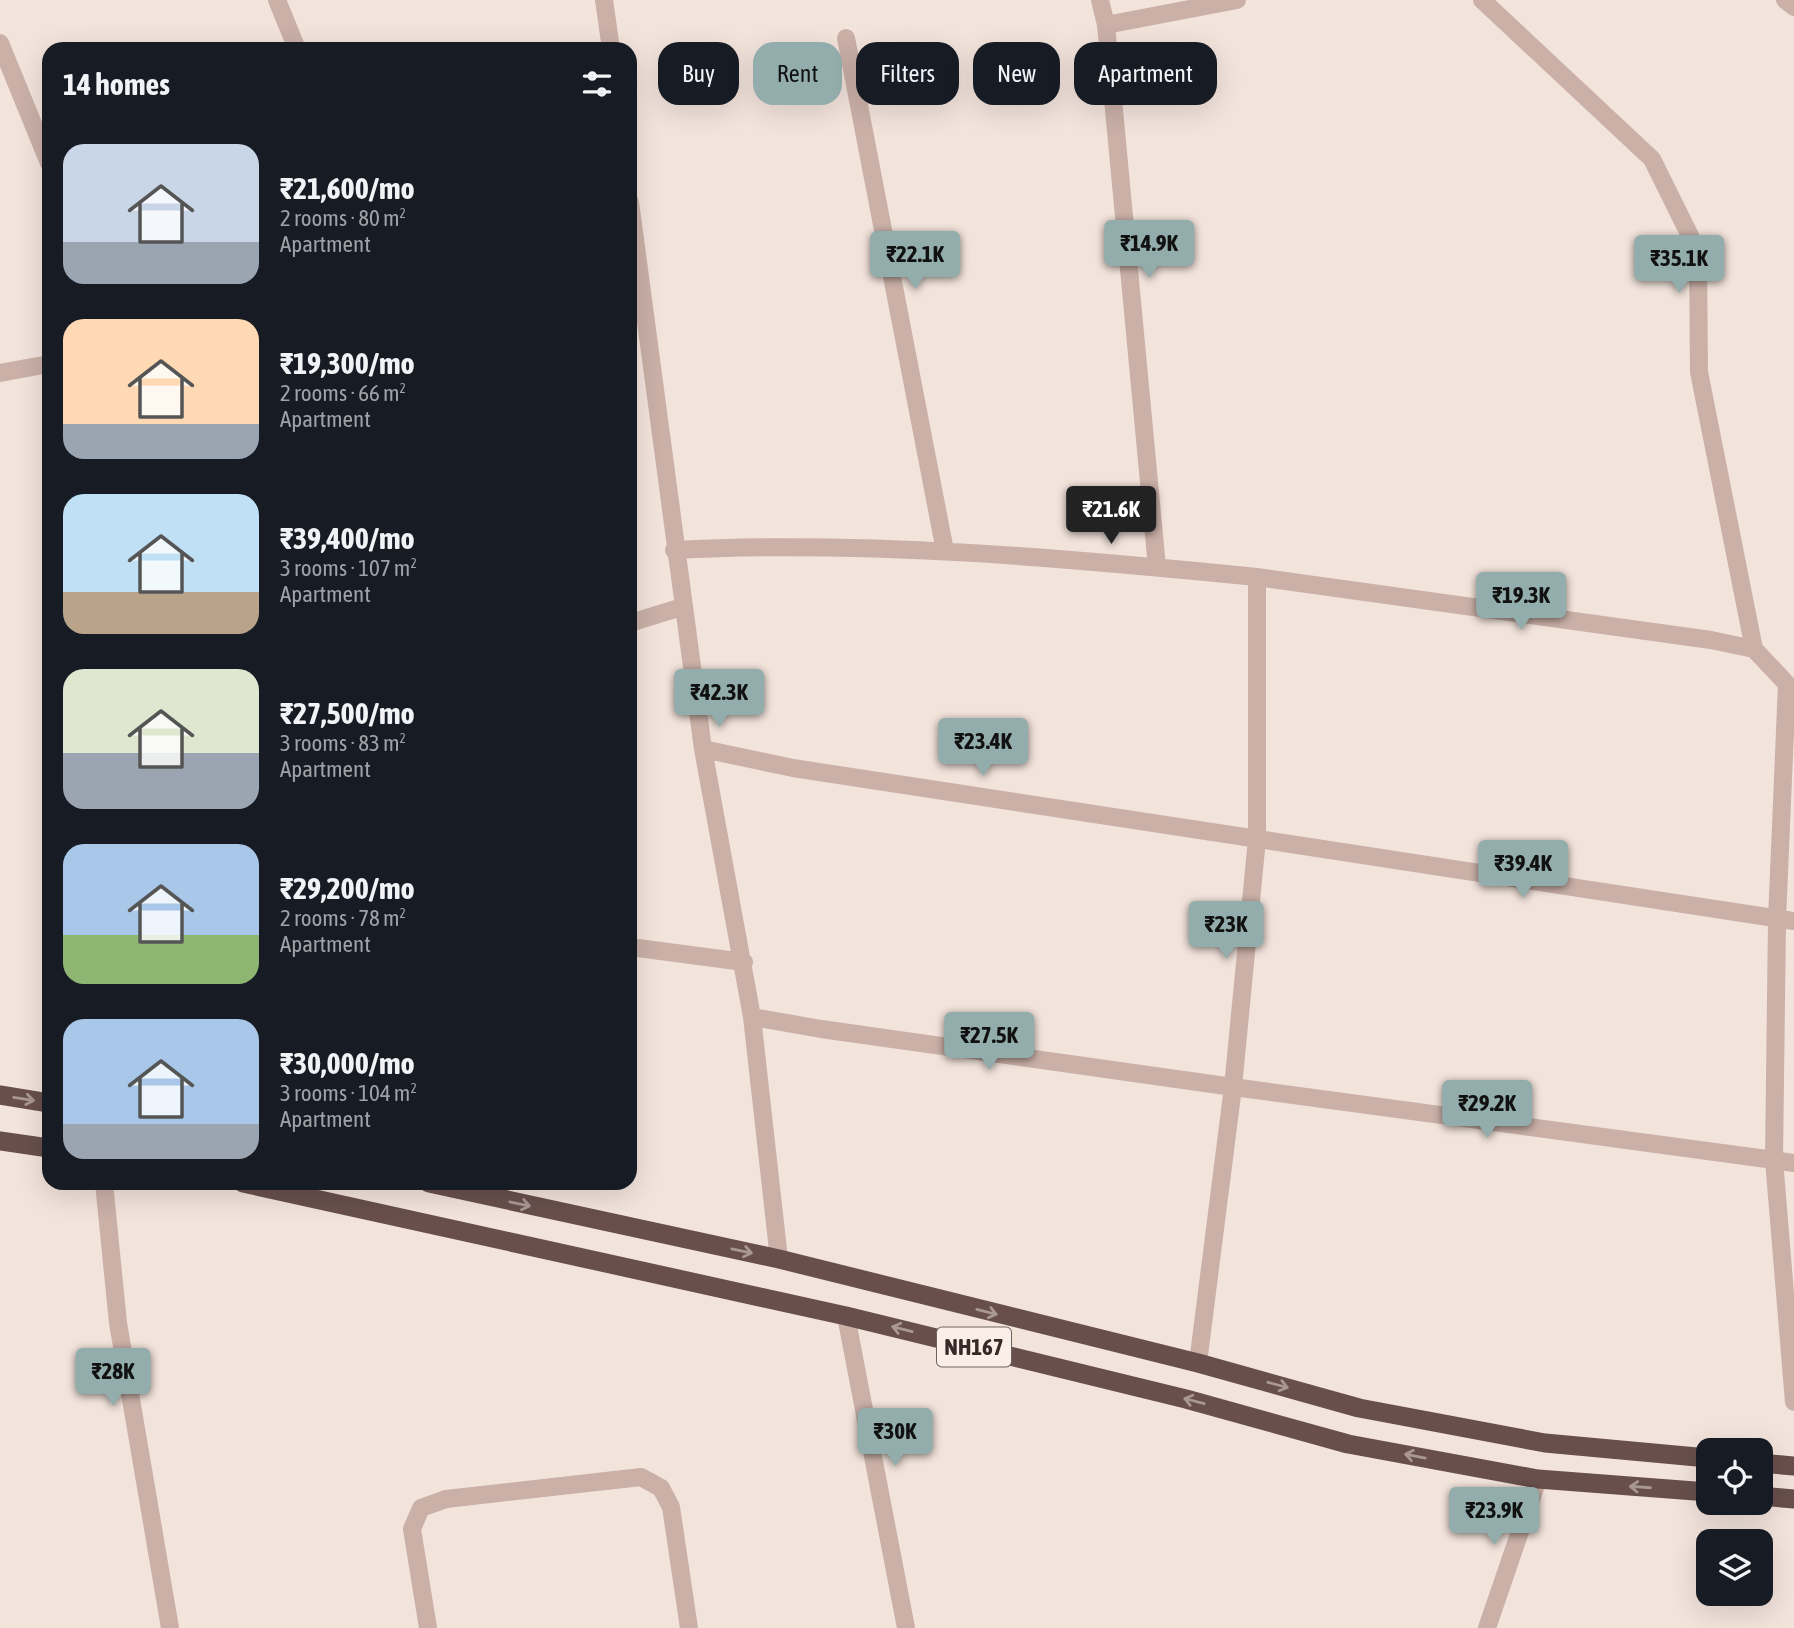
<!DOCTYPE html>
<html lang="en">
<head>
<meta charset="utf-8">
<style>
	body { margin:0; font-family:"Asap Condensed",sans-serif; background:#20242c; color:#f1f3f6; height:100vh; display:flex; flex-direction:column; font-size:26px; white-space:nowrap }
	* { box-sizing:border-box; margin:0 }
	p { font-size:23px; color:#9ea1a6 }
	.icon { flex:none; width:38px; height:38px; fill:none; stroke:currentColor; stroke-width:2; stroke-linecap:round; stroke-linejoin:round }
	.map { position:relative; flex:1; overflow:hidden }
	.details { position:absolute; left:42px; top:42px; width:595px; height:1148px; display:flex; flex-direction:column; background:#171b24; border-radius:21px; box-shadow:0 7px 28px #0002 }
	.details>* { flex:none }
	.banner { position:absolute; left:658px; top:42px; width:665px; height:63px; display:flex; gap:14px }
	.buttons { position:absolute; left:1696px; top:1438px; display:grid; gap:14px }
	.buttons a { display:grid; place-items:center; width:77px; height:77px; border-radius:14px; background:#171b24; box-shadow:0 7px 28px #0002; font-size:35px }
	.price { position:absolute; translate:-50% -60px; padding:0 16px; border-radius:7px; background:#92adab; color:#111; font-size:23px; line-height:46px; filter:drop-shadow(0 2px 4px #0008) }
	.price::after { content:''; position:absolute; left:50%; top:42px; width:21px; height:16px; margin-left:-10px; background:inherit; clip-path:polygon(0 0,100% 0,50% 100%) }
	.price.active { background:#222; color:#fff }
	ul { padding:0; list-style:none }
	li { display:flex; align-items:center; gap:21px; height:175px; padding:0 21px }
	li span { display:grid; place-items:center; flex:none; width:196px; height:140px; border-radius:21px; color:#555 }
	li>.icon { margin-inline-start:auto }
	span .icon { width:84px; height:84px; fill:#fffc; stroke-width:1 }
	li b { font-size:30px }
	h2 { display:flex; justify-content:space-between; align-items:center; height:84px; padding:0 21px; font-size:30px }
	.pill { padding:0 24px; border-radius:21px; background:#171b24; box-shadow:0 7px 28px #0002; font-size:24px; line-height:63px }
	.pill.active { background:#92adab; color:#111 }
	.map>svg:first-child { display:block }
</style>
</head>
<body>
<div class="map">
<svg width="1794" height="1628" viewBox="0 0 1794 1628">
	<rect width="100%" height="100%" fill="#f2e3db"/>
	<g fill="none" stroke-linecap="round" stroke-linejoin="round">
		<path stroke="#cab0a7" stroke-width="18" d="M277 0 297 49
			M604 0 611 49
			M1100 0 1106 25 1157 567
			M1482 0 1652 159 1698 252 1699 372 1754 649
			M1785 0 1794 7
			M1106 25 1237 0
			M846 38 945 551
			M0 43 49 163
			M630 202 703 749 752 1017 779 1259
			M0 373 49 364
			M674 550C868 540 1064 558 1257 577V839L1233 1087 821 1029 752 1017
			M1257 577 1711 640 1754 649 1787 684 1777 920 1774 1160 1794 1163
			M630 623 682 607
			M703 749 793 768 1794 921
			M630 947 744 962
			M104 1183 118 1323 170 1628
			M846 1316 906 1628
			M1198 1363 1233 1087 1774 1160 1794 1402
			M428 1628 412 1529 421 1508 446 1499 641 1477 661 1488 671 1507 689 1628
			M1487 1628 1538 1479"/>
		<path stroke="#684f4c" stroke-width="19" d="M0 1095 49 1103
			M0 1141 49 1148
			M243 1183 846 1316 1186 1399 1348 1444 1538 1479 1708 1492
			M429 1183 779 1259 1198 1363 1359 1408 1545 1443 1708 1458
			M1760 1463 1794 1466
			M1760 1496 1794 1499"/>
	</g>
	<defs><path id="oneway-shaft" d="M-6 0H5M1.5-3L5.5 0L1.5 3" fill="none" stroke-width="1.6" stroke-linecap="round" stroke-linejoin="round" transform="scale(1.75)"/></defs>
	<g stroke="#a99792">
		<use href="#oneway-shaft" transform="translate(24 1099) rotate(9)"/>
		<use href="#oneway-shaft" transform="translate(520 1204) rotate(12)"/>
		<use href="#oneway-shaft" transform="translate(742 1251) rotate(12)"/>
		<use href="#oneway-shaft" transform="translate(987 1312) rotate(14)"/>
		<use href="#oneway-shaft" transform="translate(902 1329) rotate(-166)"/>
		<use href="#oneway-shaft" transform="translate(1278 1385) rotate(15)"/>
		<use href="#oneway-shaft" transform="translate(1194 1401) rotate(-165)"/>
		<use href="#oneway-shaft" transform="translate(1415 1456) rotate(-169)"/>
		<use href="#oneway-shaft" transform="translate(1640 1487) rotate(-176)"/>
	</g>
	<g text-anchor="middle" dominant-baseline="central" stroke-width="7" stroke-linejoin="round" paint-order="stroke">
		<rect fill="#f9eee8" stroke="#706462" stroke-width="2" x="937" y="1327.5" width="74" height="39" rx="5"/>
		<g font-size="23" font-weight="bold" fill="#362928">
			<text x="974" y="1347">NH167</text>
		</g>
	</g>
</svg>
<div class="buttons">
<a><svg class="icon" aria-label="locate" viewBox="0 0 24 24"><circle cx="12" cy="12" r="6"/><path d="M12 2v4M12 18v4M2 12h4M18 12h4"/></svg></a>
<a><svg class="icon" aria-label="layers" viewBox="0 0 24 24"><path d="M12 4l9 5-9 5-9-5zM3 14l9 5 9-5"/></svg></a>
</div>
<b class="price" style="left:1149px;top:280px">₹14.9K</b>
<b class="price" style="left:915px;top:291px">₹22.1K</b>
<b class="price" style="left:1679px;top:295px">₹35.1K</b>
<b class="price active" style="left:1111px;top:546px">₹21.6K</b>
<b class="price" style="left:1521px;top:632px">₹19.3K</b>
<b class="price" style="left:719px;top:729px">₹42.3K</b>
<b class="price" style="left:983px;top:778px">₹23.4K</b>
<b class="price" style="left:1523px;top:900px">₹39.4K</b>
<b class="price" style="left:1226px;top:961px">₹23K</b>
<b class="price" style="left:989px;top:1072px">₹27.5K</b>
<b class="price" style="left:1487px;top:1140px">₹29.2K</b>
<b class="price" style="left:113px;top:1408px">₹28K</b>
<b class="price" style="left:895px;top:1468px">₹30K</b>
<b class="price" style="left:1494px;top:1547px">₹23.9K</b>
<div class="banner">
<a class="pill">Buy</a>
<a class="pill active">Rent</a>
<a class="pill">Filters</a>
<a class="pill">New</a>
<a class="pill">Apartment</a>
</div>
<section class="details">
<h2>14 homes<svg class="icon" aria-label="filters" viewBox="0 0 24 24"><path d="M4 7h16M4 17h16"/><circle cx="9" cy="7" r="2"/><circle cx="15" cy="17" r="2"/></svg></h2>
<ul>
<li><span style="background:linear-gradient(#c9d6e8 70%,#9aa5b1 0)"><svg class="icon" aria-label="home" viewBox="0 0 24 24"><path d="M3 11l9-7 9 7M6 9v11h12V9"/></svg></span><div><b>₹21,600/mo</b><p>2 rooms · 80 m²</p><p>Apartment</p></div></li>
<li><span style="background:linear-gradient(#ffd9b3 75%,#9aa5b1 0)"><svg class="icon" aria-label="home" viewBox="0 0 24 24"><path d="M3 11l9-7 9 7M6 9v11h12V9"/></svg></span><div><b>₹19,300/mo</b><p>2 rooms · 66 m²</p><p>Apartment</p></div></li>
<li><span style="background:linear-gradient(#bfe0f5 70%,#b9a48a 0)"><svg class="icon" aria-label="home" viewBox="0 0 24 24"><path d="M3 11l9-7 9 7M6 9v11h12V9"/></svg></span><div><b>₹39,400/mo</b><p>3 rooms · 107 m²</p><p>Apartment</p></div></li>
<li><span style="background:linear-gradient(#dfe7d0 60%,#9aa5b1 0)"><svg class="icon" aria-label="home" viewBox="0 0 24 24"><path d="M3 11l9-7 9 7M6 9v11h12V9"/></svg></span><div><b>₹27,500/mo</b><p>3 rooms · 83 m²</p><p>Apartment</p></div></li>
<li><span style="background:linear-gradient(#a9c7e8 65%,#8fb573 0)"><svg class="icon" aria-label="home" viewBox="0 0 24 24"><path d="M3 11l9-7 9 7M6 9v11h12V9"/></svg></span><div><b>₹29,200/mo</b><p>2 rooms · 78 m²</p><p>Apartment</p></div></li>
<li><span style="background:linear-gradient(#a9c7e8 75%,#9aa5b1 0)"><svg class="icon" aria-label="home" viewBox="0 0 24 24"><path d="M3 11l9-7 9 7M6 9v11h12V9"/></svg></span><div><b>₹30,000/mo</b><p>3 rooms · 104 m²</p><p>Apartment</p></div></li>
</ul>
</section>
</div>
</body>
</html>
